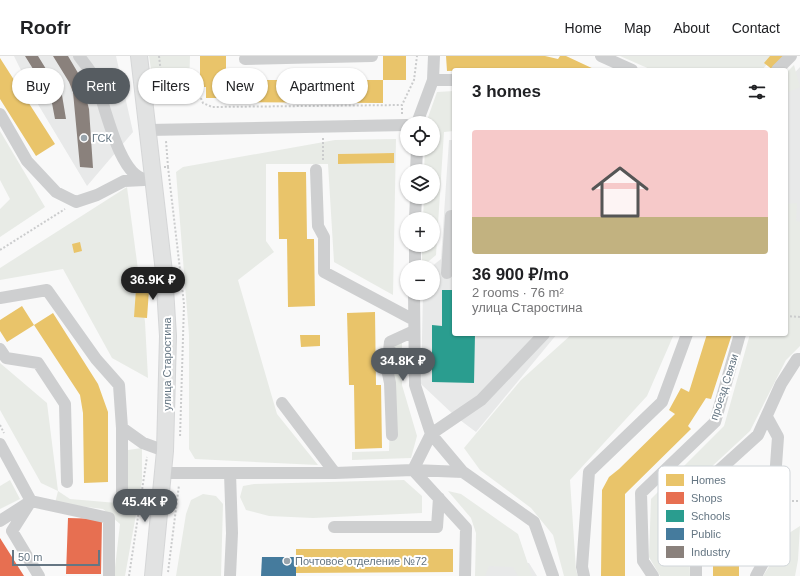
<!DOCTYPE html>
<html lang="en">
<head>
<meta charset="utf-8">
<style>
	body { margin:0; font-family:Arial,sans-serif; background:#f2f2f2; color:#202124; height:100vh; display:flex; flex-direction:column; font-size:15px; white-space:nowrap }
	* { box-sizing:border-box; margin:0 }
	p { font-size:13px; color:#757577 }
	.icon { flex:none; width:22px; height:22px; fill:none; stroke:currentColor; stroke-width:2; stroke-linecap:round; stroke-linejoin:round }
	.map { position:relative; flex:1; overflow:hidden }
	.details { position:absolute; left:452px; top:12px; width:336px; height:268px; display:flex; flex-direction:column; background:#fff; border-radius:4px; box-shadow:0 1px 3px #0004 }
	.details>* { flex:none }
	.guide { position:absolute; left:12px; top:12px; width:380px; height:36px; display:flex; gap:8px }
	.buttons { position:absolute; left:400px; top:60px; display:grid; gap:8px }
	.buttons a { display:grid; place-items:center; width:40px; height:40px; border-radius:50%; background:#fff; box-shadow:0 1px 3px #0004; font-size:20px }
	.scale { position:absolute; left:12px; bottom:10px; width:88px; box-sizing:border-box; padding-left:4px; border:2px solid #657683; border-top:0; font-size:11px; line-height:14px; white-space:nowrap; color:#657683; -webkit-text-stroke:3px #fff; paint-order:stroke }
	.price { position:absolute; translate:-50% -34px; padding:0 9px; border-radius:14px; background:#565c61; color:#fff; font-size:13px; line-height:26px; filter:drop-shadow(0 1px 2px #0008) }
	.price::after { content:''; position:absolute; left:50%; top:24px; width:12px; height:9px; margin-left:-6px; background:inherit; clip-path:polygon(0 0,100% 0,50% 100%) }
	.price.on { background:#222; color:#fff }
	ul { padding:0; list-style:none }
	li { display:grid; align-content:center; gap:8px; height:212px; padding:0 20px }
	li+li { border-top:1px solid #e0e0e0 }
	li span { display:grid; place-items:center; height:124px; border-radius:4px; color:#555 }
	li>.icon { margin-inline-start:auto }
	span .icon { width:72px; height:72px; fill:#fffc; stroke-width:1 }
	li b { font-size:17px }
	h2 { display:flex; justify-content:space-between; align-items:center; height:48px; padding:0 20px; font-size:17px }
	.chip { padding:0 14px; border-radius:18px; background:#fff; box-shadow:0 1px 3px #0004; font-size:14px; line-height:36px }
	.chip.on { background:#565c61; color:#fff }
	header { display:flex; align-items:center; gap:24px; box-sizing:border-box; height:56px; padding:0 20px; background:#fff; border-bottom:1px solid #e0e0e0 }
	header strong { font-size:19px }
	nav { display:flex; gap:22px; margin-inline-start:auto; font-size:14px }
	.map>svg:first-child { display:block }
</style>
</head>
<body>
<header>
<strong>Roofr</strong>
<nav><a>Home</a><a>Map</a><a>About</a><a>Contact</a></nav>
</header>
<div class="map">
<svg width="800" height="520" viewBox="0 0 800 520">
	<rect width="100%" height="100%" fill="#f9f9f9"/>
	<path fill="#e8e9e9" d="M14 0H116L133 76 87 130 36 45Z
		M800 11V245L786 242V26Z
		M449 84H454V278H557L476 376 456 361 421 328 423 237H433V211H431L441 203Z
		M479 506 529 507 537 520H479Z"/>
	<path fill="#e8ebe6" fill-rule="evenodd" d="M149 0H190L189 32 154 34Z
		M620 0H774L762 14H652Z
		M794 9 800 31 786 37V17Z
		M454 35V75L444 76 436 199 422 211V189H433V163H423L424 141H433V115H424L425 93H433V67H426L437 36Z
		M0 75 45 151 0 181V153L10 143 0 124Z
		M396 83 393 239 334 206 328 108H266V185L274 196 238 224 277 358 318 409 195 403 189 393V279L176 116 183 111 335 84ZM338 98 393 97 394 107 338 108Z
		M127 131 145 266 148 322 112 302 63 213 0 224V212Z
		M797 147 796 165 800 166V290L786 304 750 375 707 415 688 447 690 520H660L649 501 651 443 724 370 750 278H786V148Z
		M572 278H674L647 340 570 424 576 514 578 520H564L553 479 531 452 480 414 464 392 521 324Z
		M402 285V329L417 380 411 402 352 404V396L389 395 393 290Z
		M0 307 47 347 58 435 70 443 117 447 126 451 128 394 142 392V425L125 520H114L120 468 103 453 55 447 58 435 41 427 0 354Z
		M10 424 20 443 0 453V430Z
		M404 424 422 440V457L313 462 269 460 246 454 240 441 243 430 254 428Z
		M448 435 461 438 518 478 532 520H518L513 511 489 510 485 520H475L476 477 471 462Z
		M203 438 216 440 223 448 221 520H176L186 458 191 444Z
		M800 470 798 504 795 520H763L779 495 786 479Z"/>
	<path fill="#e9c46a" d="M200 0H226V24H383V47L226 46V42H206V31H200Z
		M383 0H406V24H383Z
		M446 0H545L558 3 560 0H566L596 14H527V12L447 15Z
		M770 0H787L773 14 764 7Z
		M0 2 55 88 36 100 0 43Z
		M394 97V107L338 108V98Z
		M278 116H306L307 183H314L315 250 288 251 287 183H279Z
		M80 186 82 195 74 197 72 188Z
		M136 233 149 234 147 262 134 261Z
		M22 250 34 269 7 286 0 275V264Z
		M375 256 376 329H381L382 392 355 393 354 329H349L347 257Z
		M53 257 98 328 108 356V426L84 427 83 357 80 339 34 269Z
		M707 278H732L711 343 706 342 688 370 691 373 625 438V520H601L602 434 609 421 619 413 675 358 669 354 681 332 689 336Z
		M300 279H320V290L301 291Z
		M739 492V520H713V493Z
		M296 493H453V516L296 517Z"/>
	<path fill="#e76f51" d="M68 462 102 463 101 518H66Z
		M0 482 24 520H0Z"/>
	<path fill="#2a9d8f" d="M442 234H454V278H475L474 327 432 326V269L442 270Z"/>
	<path fill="#457b9d" d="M262 501H296V520H261Z"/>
	<path fill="#8a817c" d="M25 0H38L62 39 66 63H55L51 42Z
		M53 0H68L81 22 89 53 93 112 80 111 73 36 69 26Z"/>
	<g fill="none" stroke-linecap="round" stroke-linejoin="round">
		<g stroke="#d5d6d7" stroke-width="18">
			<path id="major" d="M139 0 164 216 168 280 165 395 153 520"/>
		</g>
		<path stroke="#cbcccd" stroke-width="2" stroke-dasharray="2 2" stroke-linecap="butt" d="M159 0 161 18
			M157 44H165L161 18 189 15 203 47 212 51 402 49 414 24 417 0
			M402 58V49
			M323 82V106
			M164 111H168L166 85
			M168 111 184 248 180 382
			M0 194 65 153
			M786 260 800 261
			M0 369 4 377
			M784 445H800
			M168 516 179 429
			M129 520 147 401"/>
		<path stroke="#cecfd0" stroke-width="12" d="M79 0C84 7 91 15 95 23 104 45 119 122 146 123
			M601 0 632 14
			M245 3 372 0
			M777 14 791 0
			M433 24H454
			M0 58 27 105 56 136 76 146 97 139 124 125 144 124
			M417 67 433 24 434 0
			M148 74 407 69
			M316 114 318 170 324 181V216L414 264
			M416 115 417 93
			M415 163 416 141
			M415 211V189
			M447 217 451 160H454
			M0 242 47 234 96 303 119 329 122 372 143 387 165 395
			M0 293 6 302 38 307 65 348 67 426
			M122 372V436
			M392 379 390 327 387 313 390 286 414 275
			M0 388 31 445 109 462V520
			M413 414 431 378 415 329 414 237
			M413 414 466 472 465 520
			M463 416 431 378 481 344 544 278
			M163 417H335L282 347
			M230 417 232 477 230 520
			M335 417 413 414 463 416 534 466 553 520
			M0 465 31 445 12 475 39 520
			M334 471H437L439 442
			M584 520 582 511 589 416 662 346 687 278
			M653 520 643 505 641 437 715 366 740 278
			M696 520V447L716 417 758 379 781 328 797 303H800
			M756 520 770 494 778 381 767 361"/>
		<use href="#major" stroke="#e1e2e2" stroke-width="16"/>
	</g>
	<g fill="#99a4ac" stroke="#fff" stroke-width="1.5">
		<circle cx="84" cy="82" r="4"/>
		<circle cx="287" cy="505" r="4"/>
	</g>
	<g text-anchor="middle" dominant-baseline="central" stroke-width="4" stroke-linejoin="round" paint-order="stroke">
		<g font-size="11" fill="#657683" stroke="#fff" text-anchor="start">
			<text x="92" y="82">ГСК</text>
			<text x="295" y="505">Почтовое отделение №72</text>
		</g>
		<g font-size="11" fill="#657683" stroke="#fff">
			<text transform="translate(167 308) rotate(-90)">улица Старостина</text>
			<text transform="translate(724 331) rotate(-72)">проезд Связи</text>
		</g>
	</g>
	<rect x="658" y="410" width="132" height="100" rx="6" fill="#fff" stroke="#d1d6da" stroke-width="1"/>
	<rect x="666" y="418" width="18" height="12" fill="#e9c46a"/>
	<rect x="666" y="436" width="18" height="12" fill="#e76f51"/>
	<rect x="666" y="454" width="18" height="12" fill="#2a9d8f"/>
	<rect x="666" y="472" width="18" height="12" fill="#457b9d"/>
	<rect x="666" y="490" width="18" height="12" fill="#8a817c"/>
	<g font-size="11" fill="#657683">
		<text x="691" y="428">Homes</text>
		<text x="691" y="446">Shops</text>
		<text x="691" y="464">Schools</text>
		<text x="691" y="482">Public</text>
		<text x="691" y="500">Industry</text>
	</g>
</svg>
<div class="buttons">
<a><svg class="icon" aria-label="locate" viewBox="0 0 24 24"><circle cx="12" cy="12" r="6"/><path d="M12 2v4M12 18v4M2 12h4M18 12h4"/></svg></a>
<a><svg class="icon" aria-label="layers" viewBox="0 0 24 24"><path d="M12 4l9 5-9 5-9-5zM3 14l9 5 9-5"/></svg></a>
<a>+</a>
<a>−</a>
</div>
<div class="scale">50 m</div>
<b class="price on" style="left:153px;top:245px">36.9K ₽</b>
<b class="price" style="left:403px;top:326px">34.8K ₽</b>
<b class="price" style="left:145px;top:467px">45.4K ₽</b>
<div class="guide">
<a class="chip">Buy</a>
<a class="chip on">Rent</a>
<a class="chip">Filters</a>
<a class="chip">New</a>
<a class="chip">Apartment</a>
</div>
<section class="details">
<h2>3 homes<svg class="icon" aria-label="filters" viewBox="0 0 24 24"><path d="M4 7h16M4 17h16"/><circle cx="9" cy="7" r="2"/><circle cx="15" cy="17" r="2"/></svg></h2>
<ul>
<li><span style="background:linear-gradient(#f6c9c9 70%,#c2b280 0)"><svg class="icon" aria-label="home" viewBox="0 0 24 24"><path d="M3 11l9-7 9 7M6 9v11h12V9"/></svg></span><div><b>36 900 ₽/mo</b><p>2 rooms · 76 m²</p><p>улица Старостина</p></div></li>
</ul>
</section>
</div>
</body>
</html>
